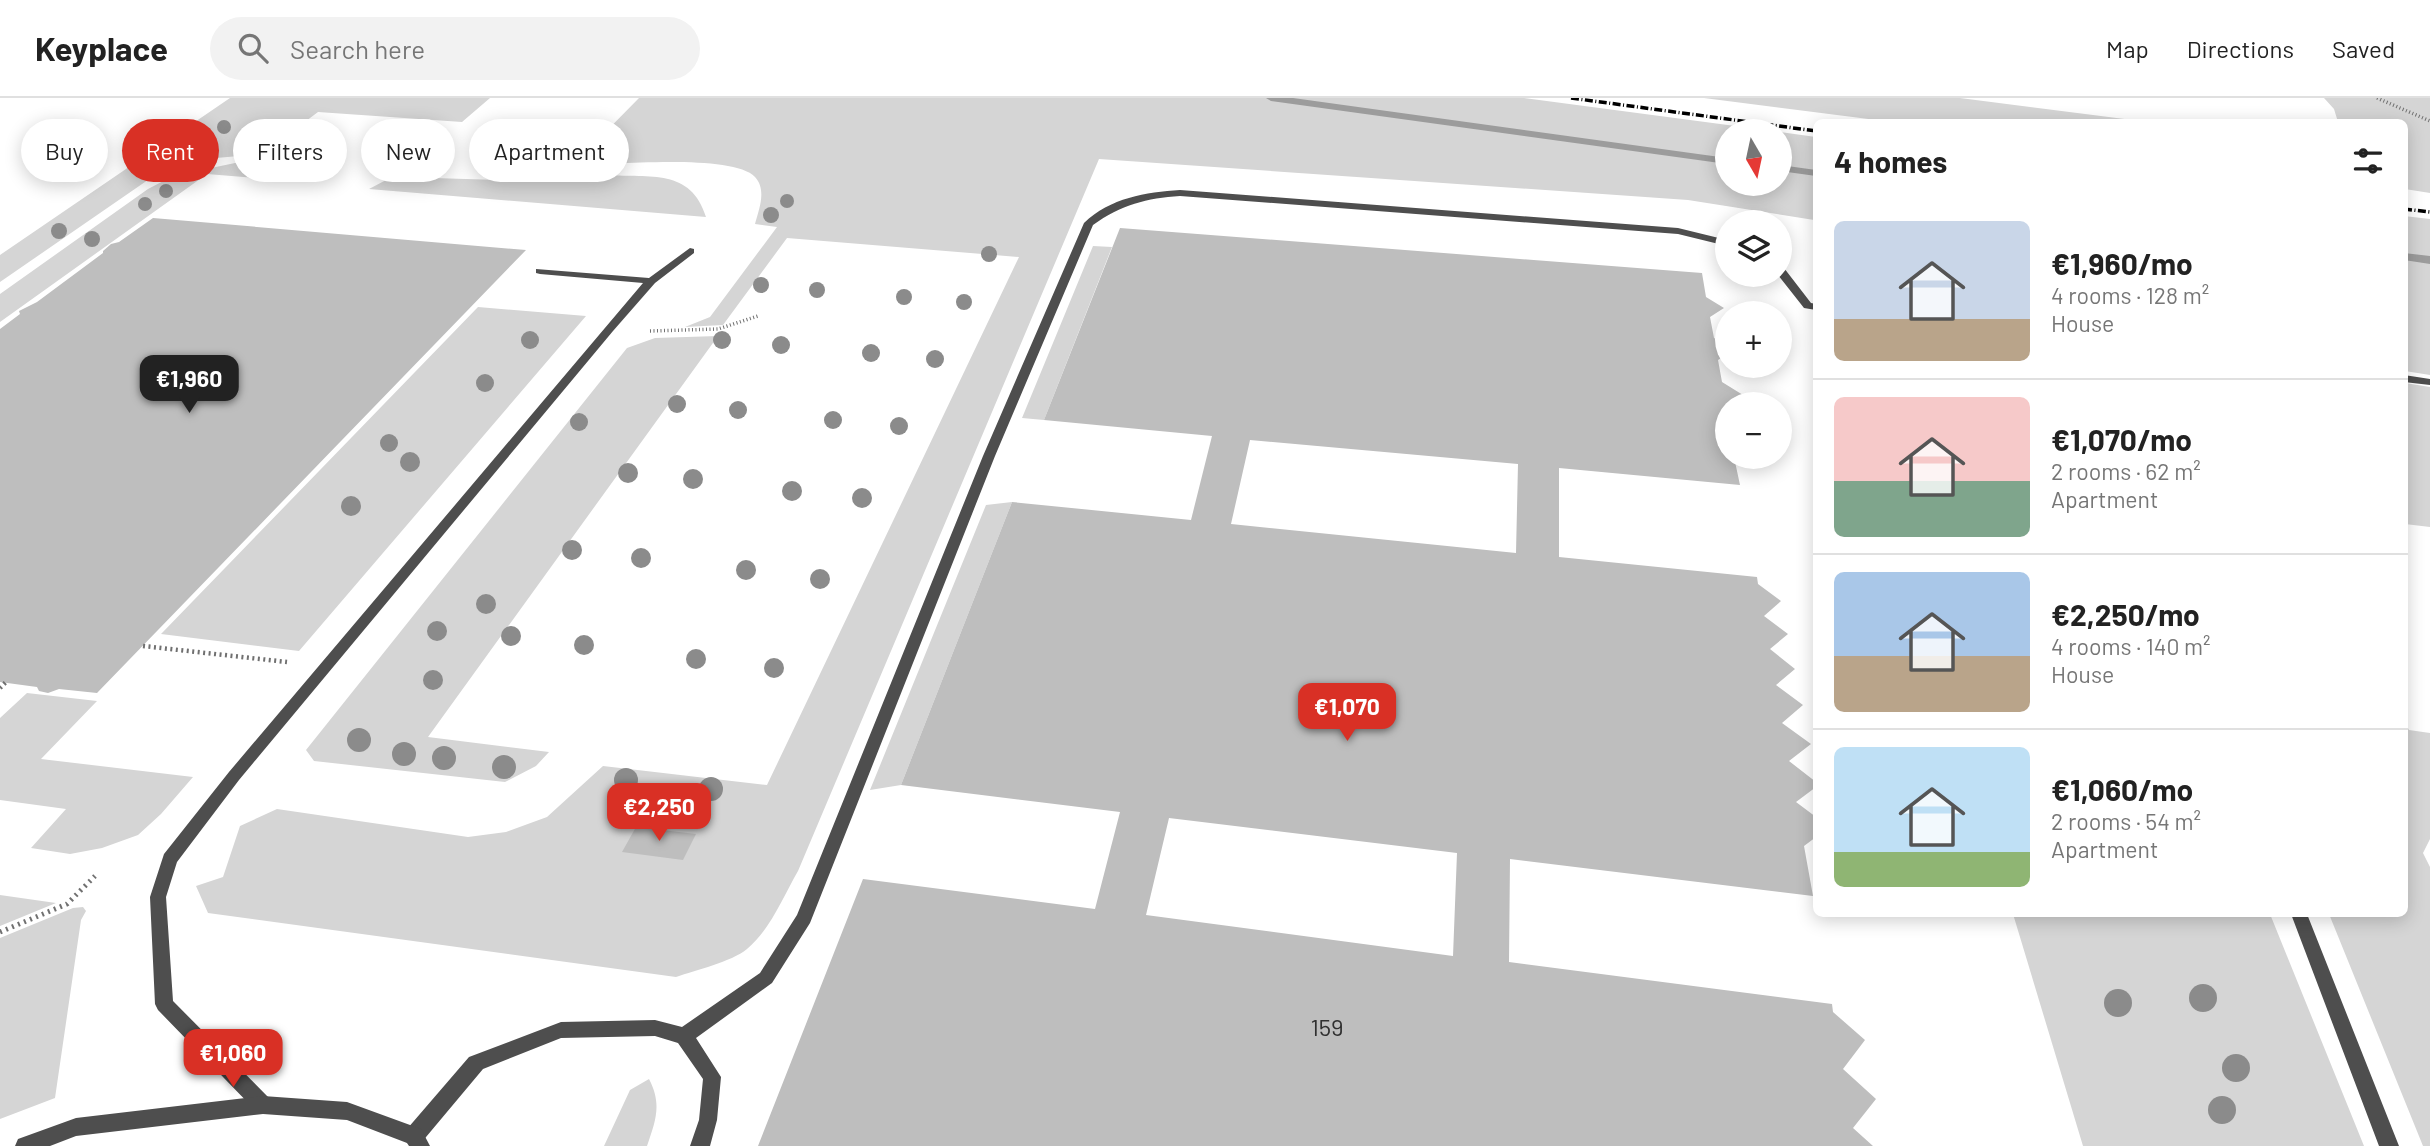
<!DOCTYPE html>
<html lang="en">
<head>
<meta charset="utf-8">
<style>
	body { margin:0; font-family:Barlow,sans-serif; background:#f2f2f2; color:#222; height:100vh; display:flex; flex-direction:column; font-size:26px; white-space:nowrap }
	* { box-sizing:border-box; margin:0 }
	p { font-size:23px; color:#767676 }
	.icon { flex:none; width:38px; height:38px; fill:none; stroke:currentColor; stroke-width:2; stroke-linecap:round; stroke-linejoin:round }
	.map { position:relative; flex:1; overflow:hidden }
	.sheet { position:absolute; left:1813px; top:21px; width:595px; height:798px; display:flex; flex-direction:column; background:#fff; border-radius:10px; box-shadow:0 4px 18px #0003 }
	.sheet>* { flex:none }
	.hud { position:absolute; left:21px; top:21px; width:665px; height:63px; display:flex; gap:14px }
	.needle { width:46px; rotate:171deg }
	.buttons { position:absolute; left:1715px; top:21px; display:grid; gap:14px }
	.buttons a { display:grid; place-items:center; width:77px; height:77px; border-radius:50%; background:#fff; box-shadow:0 4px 18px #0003; font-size:35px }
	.price { position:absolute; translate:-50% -60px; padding:0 16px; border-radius:14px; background:#d93025; color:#fff; font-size:23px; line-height:46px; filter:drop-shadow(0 2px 4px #0008) }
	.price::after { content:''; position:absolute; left:50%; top:42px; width:21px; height:16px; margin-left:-10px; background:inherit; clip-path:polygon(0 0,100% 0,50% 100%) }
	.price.selected { background:#222; color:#fff }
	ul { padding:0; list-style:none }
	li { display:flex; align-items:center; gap:21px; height:175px; padding:0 21px }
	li+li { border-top:2px solid #e0e0e0 }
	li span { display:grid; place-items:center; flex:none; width:196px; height:140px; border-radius:10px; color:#555 }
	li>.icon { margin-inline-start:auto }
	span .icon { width:84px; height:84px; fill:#fffc; stroke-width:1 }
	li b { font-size:30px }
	h2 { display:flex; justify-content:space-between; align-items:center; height:84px; padding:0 21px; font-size:30px }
	.chip { padding:0 24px; border-radius:32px; background:#fff; box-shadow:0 4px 18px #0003; font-size:24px; line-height:63px }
	.chip.selected { background:#d93025; color:#fff }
	header { display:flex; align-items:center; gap:42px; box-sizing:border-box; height:98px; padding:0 35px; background:#fff; border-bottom:2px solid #e0e0e0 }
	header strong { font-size:33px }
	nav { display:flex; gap:38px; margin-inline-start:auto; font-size:24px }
	.search { width:490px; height:63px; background:#f2f2f2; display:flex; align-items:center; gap:18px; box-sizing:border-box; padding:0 24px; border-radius:38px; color:#767676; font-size:26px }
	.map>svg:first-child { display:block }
</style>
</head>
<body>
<header>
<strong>Keyplace</strong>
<div class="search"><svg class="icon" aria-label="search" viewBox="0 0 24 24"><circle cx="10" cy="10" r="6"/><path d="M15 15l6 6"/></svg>Search here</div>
<nav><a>Map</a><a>Directions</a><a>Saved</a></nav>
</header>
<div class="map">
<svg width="2430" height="1048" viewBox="0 0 2430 1048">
	<rect width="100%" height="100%" fill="#fff"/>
	<path fill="#d5d5d5" d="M230 0H490L462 24 318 14 262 56 216 60 186 65 158 75 0 184V157Z
		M639 0H1524L1773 33H1727V86H1780V34L1816 39V133L1814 122 1688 102 1099 61 798 773C783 799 770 832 747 851 731 864 696 872 676 879L208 815 196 788 223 779 240 728 277 711 468 739 506 734 547 719 603 668 767 687 1019 159 787 140 723 227 685 229 710 219 777 129 755 126C759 111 767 92 755 79 732 55 607 67 572 68Z
		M1704 0H1960L2148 24H1892Z
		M2324 0H2430V95L2405 91 2404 24H2338L2334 11Z
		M235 65 273 67 269 81 207 76 0 224V196L148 91 173 78Z
		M607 77C650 80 691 70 706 119L369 91 388 81 400 79 499 82Z
		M2404 118 2430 121V277L2405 273Z
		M1093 148 1112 149 1044 322 1022 320Z
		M478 209 586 218 299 553 161 536Z
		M718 238 428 639 549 654 536 668 505 684 314 663 306 652 627 250 655 240Z
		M2405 285 2430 289V429L2405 426Z
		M1012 404 901 687 870 692 986 407Z
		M27 595 97 603 41 661 193 679 161 716 138 737 102 750 70 756 31 750 66 711 0 702V620Z
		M2405 625 2409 632 2430 635V741L2423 755 2430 769V1048H2423L2329 816H2404Z
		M0 797 56 805 0 828Z
		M83 809 86 813 81 822 55 1000 0 1021V840L73 810Z
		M2013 816H2270L2364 1048H2083Z
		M649 981C662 1006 656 1022 647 1048H604L630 992Z"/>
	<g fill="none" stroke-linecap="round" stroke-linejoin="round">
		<path fill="#9c9c9c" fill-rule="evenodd" d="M1266 0H1293L1727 60V66L1271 3Z
			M1780 67 1816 72V78L1780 73Z
			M2404 155 2430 158V166L2404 162Z"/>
	</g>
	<path fill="#bebebe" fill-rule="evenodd" d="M153 120 526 152 97 595 59 591 48 595 39 593 37 589 0 584V231L20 216 19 213 37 204 103 155V153L111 146 119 144Z
		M1120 130 1702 175 1706 199 1724 210 1710 219 1714 240 1727 248V256L1718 262 1722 284 1743 297 1736 306H1727V359H1734L1740 387 1559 370V459L1757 479 1758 486 1781 503 1764 518 1788 536 1770 551 1795 571 1776 587 1803 607 1782 625 1811 646 1789 663 1816 684V689L1796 704 1816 719V739L1804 748 1813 798 1510 761 1509 864 1832 906 1833 914 1865 942 1843 971 1876 1001 1853 1030 1873 1048H758L863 781 1095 811 1120 714 901 687 1012 404 1191 422 1212 338 1044 322ZM1250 342 1518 366 1516 455 1231 426ZM1169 720 1457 755 1453 858 1146 817Z
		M636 729 696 736 683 762 622 754Z"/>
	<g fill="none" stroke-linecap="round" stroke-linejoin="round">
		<path stroke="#707070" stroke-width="3.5" stroke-dasharray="1 2.5" stroke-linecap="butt" d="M2377 0 2430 23
			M650 233 718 231 758 218"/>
		<path stroke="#707070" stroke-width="4.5" stroke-dasharray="2 3.5" stroke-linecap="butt" d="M143 548 287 564
			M0 590 6 584"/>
		<path stroke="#707070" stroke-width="5" stroke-dasharray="2 4.5" stroke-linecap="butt" d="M0 834 67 806 95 778"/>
		<path fill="#4e4e4e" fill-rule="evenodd" d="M1180 92 1678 130 1727 142V148L1678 136 1180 98C1147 100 1121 107 1093 127L995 358 810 825 772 885 696 940 721 979 717 1022 710 1048H690L699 1022 703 981 678 945 655 938 561 940 483 971 421 1045 414 1047 407 1045 404 1038 407 1031 469 959 561 924 655 922 682 929 760 875 797 817 983 358 1084 125C1110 100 1146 94 1180 92Z
			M690 150 694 151V155L655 185 613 233 239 682 177 764 166 799 173 903 270 1001 272 1007 270 1013 263 1016 256 1013 158 912 155 906 150 799 164 756 229 674 643 185 540 176 536 175V171L649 180Z
			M1780 169 1784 170 1811 205 1816 206V212L1804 210 1778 177Z
			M2404 277 2430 281V287L2404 284Z
			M2291 816H2307L2399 1048H2379Z"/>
		<path fill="#4e4e4e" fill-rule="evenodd" d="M263 998 347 1004 421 1031 430 1048H409L407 1045 347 1022 263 1016 76 1038 50 1048H15L18 1041 76 1020Z"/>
		<path stroke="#000" stroke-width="3.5" stroke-dasharray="8 2.5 1 2.5" stroke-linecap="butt" d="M1571 0 1816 33
			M2404 111 2430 114"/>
	</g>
	<g fill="#8b8b8b">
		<circle cx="224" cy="29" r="7"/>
		<circle cx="176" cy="59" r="7"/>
		<circle cx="166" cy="93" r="7"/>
		<circle cx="787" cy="103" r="7"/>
		<circle cx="145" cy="106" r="7"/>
		<circle cx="771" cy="117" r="8"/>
		<circle cx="59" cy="133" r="8"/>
		<circle cx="92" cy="141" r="8"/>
		<circle cx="989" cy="156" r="8"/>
		<circle cx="761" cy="187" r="8"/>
		<circle cx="817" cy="192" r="8"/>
		<circle cx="904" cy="199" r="8"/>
		<circle cx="964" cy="204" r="8"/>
		<circle cx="530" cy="242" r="9"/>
		<circle cx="722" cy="242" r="9"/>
		<circle cx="781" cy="247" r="9"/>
		<circle cx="871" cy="255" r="9"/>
		<circle cx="935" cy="261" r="9"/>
		<circle cx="485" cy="285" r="9"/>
		<circle cx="677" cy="306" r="9"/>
		<circle cx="738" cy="312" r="9"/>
		<circle cx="833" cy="322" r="9"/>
		<circle cx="579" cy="324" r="9"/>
		<circle cx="899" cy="328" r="9"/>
		<circle cx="389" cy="345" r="9"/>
		<circle cx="410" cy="364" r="10"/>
		<circle cx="628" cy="375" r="10"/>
		<circle cx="693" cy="381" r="10"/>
		<circle cx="792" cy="393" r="10"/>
		<circle cx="862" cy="400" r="10"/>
		<circle cx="351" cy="408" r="10"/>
		<circle cx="572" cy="452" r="10"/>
		<circle cx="641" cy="460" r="10"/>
		<circle cx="746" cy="472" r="10"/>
		<circle cx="820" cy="481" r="10"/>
		<circle cx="486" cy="506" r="10"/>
		<circle cx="437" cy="533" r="10"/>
		<circle cx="511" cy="538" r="10"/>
		<circle cx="584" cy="547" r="10"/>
		<circle cx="696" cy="561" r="10"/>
		<circle cx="774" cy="570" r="10"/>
		<circle cx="433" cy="582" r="10"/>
		<circle cx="359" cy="642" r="12"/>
		<circle cx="404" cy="656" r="12"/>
		<circle cx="444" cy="660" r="12"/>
		<circle cx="504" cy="669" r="12"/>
		<circle cx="626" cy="682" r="12"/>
		<circle cx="711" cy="691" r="12"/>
		<circle cx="2203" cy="900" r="14"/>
		<circle cx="2118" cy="905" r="14"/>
		<circle cx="2236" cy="970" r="14"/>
		<circle cx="2222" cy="1012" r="14"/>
	</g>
	<g text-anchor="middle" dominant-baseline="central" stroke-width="6" stroke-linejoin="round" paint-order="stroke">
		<g font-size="24" fill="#303030">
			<text x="1327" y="928">159</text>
		</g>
	</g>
</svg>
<div class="buttons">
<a><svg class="needle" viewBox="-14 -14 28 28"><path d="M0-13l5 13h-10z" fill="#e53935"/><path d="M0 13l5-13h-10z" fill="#767676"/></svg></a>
<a><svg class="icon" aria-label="layers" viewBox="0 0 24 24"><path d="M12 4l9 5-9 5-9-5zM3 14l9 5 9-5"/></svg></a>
<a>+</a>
<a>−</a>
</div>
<b class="price selected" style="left:189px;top:317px">€1,960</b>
<b class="price" style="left:1347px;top:645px">€1,070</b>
<b class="price" style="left:659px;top:745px">€2,250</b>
<b class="price" style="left:233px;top:991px">€1,060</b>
<div class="hud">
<a class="chip">Buy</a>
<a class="chip selected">Rent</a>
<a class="chip">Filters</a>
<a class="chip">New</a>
<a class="chip">Apartment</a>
</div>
<section class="sheet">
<h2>4 homes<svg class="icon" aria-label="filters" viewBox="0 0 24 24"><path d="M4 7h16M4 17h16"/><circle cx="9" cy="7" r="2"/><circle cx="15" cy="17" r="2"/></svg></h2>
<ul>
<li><span style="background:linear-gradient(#c9d6e8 70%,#b9a48a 0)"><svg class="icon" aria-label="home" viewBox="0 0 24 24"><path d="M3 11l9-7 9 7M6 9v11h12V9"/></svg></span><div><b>€1,960/mo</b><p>4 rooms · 128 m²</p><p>House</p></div></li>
<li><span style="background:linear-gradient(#f6c9c9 60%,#7fa58c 0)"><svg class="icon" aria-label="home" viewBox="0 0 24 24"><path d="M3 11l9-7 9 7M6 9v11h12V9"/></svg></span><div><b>€1,070/mo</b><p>2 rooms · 62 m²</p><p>Apartment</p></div></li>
<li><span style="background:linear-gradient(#a9c7e8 60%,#b9a48a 0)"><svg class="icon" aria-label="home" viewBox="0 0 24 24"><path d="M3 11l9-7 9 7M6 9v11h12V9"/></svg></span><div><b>€2,250/mo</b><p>4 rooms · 140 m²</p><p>House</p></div></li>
<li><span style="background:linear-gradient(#bfe0f5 75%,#8fb573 0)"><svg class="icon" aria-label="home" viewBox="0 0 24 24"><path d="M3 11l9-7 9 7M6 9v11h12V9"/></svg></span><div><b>€1,060/mo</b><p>2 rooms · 54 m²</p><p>Apartment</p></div></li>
</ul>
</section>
</div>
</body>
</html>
